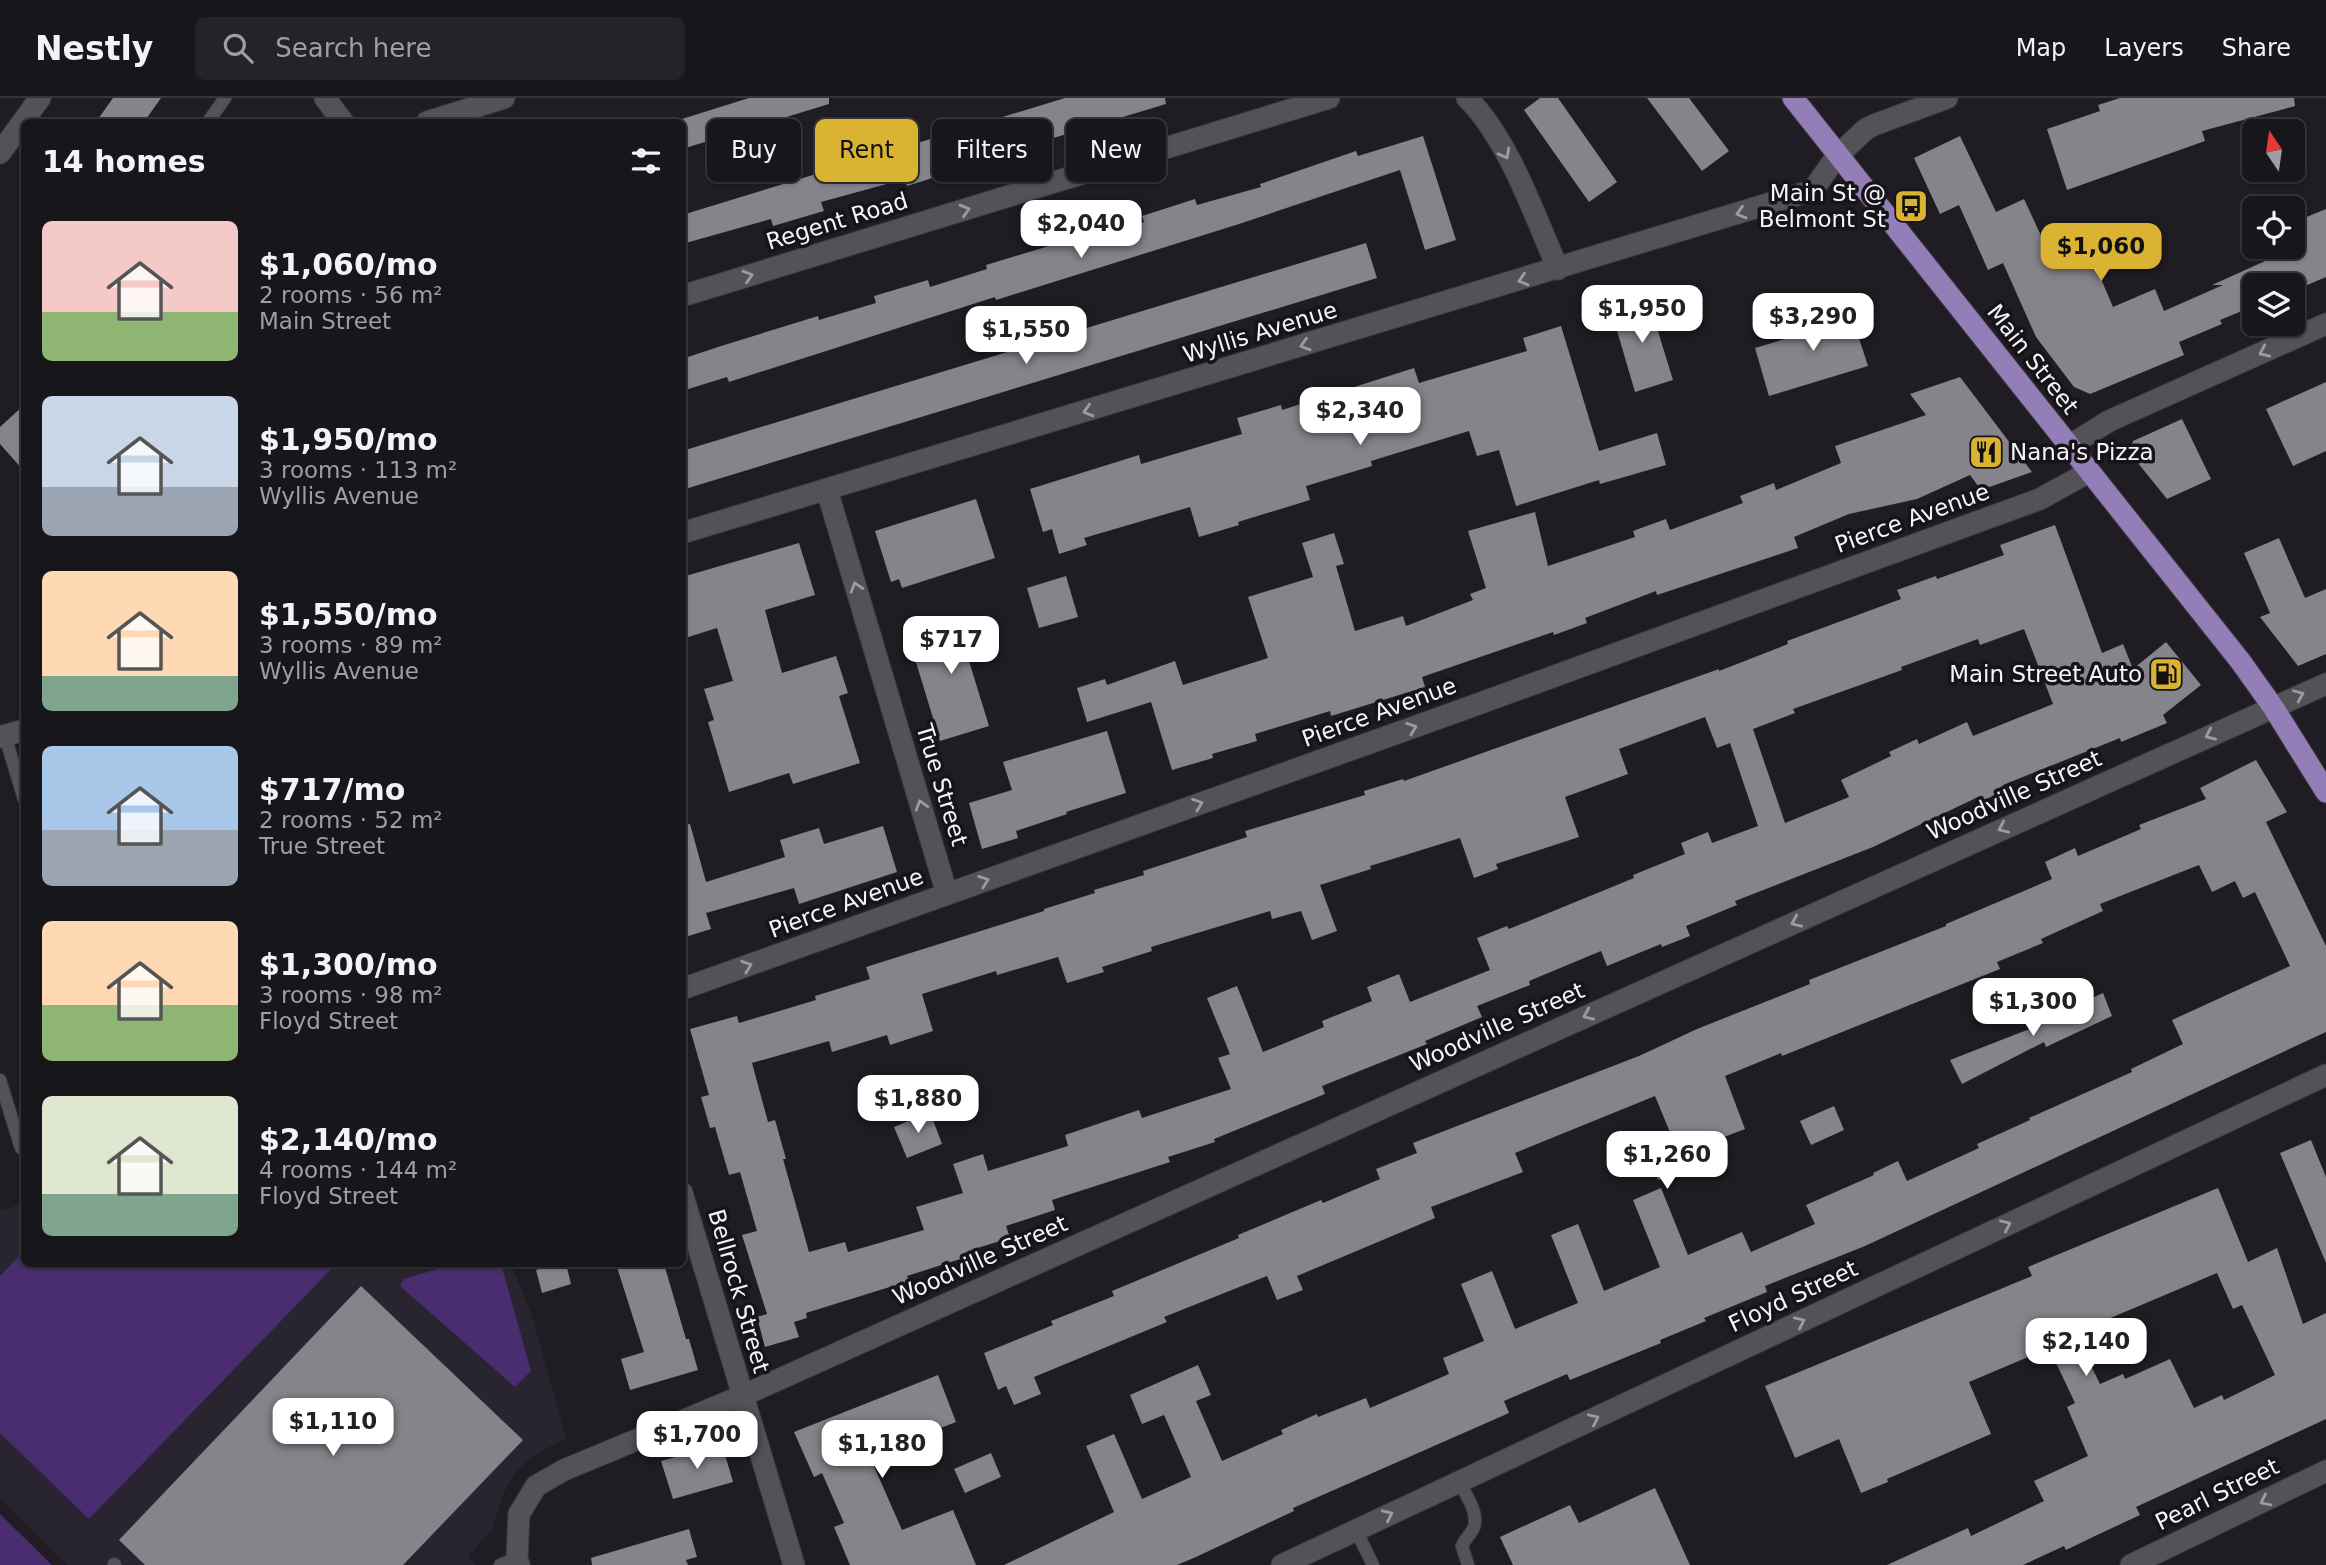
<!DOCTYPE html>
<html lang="en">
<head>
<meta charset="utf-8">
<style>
	body { margin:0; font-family:"DejaVu Sans",sans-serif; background:#242327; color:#f1f3f6; height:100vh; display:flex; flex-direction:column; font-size:26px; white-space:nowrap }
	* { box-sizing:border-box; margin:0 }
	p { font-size:23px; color:#9e9fa2 }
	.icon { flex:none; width:38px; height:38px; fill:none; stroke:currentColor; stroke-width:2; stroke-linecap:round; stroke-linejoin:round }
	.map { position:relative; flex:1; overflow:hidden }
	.sheet { position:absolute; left:21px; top:21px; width:665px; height:1148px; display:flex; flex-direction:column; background:#17161a; border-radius:10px; box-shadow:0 2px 5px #0004,0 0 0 2px #363539 }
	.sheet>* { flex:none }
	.guide { position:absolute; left:707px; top:21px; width:665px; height:63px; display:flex; gap:14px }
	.needle { width:46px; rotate:347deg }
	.tools { position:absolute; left:2242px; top:21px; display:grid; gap:14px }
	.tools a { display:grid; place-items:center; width:63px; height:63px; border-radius:10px; background:#17161a; box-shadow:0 2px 5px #0004,0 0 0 2px #363539; font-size:35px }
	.price { position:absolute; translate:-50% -60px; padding:0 16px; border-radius:14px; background:#fff; color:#222; font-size:23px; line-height:46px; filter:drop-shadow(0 2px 4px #0008) }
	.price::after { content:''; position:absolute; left:50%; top:42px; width:21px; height:16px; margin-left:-10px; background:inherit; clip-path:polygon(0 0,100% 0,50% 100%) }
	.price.selected { background:#dbb333; color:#111 }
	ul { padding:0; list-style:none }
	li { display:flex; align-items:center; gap:21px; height:175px; padding:0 21px }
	li span { display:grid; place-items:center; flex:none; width:196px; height:140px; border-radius:10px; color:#555 }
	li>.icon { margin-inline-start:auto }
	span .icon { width:84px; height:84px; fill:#fffc; stroke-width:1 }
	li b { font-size:30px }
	h2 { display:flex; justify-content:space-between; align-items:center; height:84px; padding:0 21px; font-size:30px }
	.chip { padding:0 24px; border-radius:10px; background:#17161a; box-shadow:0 2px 5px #0004,0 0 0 2px #363539; font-size:24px; line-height:63px }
	.chip.selected { background:#dbb333; color:#111 }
	header { display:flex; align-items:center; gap:42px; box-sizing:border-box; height:98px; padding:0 35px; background:#17161a; border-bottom:2px solid #363539 }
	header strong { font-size:33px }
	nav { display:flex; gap:38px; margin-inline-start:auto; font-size:24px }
	.search { width:490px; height:63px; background:#242327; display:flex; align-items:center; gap:18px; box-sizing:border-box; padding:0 24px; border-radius:10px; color:#9e9fa2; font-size:26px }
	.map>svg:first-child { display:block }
</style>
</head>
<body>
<header>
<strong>Nestly</strong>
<div class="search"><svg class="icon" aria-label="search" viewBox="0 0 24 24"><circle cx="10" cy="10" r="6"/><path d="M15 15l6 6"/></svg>Search here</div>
<nav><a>Map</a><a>Layers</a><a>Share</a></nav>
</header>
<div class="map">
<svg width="2326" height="1467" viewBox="0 0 2326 1467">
	<rect width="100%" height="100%" fill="#1f1d23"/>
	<path fill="#292530" d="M24 1101V1166H511L532 1218 566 1340 528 1361 514 1376 503 1396 492 1432 468 1458 476 1467H68L0 1400V1113L19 1107Z"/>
	<path fill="#492d70" d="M24 1153V1166H336L89 1421 0 1335V1178Z
		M454 1166H501L531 1273 515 1289 400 1188 404 1181Z
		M0 1416 52 1467H0Z"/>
	<path fill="#86848b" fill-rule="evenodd" d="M113 0H161L144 24H96Z
		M749 0H829V6L682 51V21Z
		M1065 0H1165L1166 6 1027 48 1026 43 955 64 958 72 907 88 905 81 821 104 824 113 773 128 771 121 682 146V117Z
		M1540 0H1558L1617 84 1589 104 1524 12Z
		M1647 0H1689L1729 53 1702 73Z
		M2120 0H2294L2295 8 2202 33 2205 43 2067 92 2047 31 2100 13 2098 7Z
		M1423 38 1456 142 1425 152 1400 72 1239 126 996 202 995 199 729 284 727 279 682 293V261L718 249 818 218 819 222 876 205 874 198 928 182 930 189 987 171 986 167 1085 137 1087 142 1144 124 1142 118 1195 101 1197 107 1261 89 1260 86 1356 53 1358 58Z
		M1960 38 1996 114 2024 101 2052 161 2086 146 2113 209 2155 191 2164 213 2223 187H2212L2283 155 2280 149H2292V125L2326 111V179L2298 191 2297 187H2254V208L2220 222 2222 226 2179 244 2184 257 2090 296 2074 289 2036 239 2003 165 1988 172 1959 107 1940 116 1914 60Z
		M1366 145 1377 180 682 392V353Z
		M1648 201 1673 282 1635 294 1611 212Z
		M1848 206 1868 268 1769 298 1755 250 1815 232 1810 217Z
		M1561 228 1599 353 1657 335 1666 367 1600 386 1599 382 1516 408 1499 352 1477 358 1469 333 1371 363 1372 368 1306 388 1310 402 1238 424 1239 427 1199 439 1190 409 1084 440 1087 447 1059 456 1052 431 1043 434 1030 391 1139 357 1141 366 1242 336 1237 320 1281 307 1282 312 1414 270 1419 285 1527 253 1523 240Z
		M1960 279 2032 374 1981 392 1970 377 1917 401 1849 416 1794 439 1798 450 1657 497 1656 493 1585 520 1587 525 1554 537 1553 534 1422 579 1425 589 1331 618 1330 613 1255 636 1257 643 1212 656 1213 660 1172 672 1151 604 1087 624 1077 590 1105 581 1107 587 1175 563 1183 587 1268 560 1248 499 1313 479 1302 445 1334 435 1344 466 1336 468 1355 533 1403 518 1406 528 1473 502 1470 496 1486 490 1468 433 1535 414 1548 468 1635 439 1633 433 1666 421 1670 432 1743 405 1740 398 1774 385 1776 392 1841 365 1835 348 1926 317 1910 296Z
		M2326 284V353L2293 368 2266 311Z
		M24 307V373L0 346V329Z
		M2182 321 2211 381 2167 401 2129 354 2133 343Z
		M976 401 995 460 902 490 899 481 891 484 875 433Z
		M2055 427 2102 555 2123 546 2133 571 2166 544 2201 587 2163 617 2167 625 2121 644 2120 640 2003 687 2006 692 1978 705 1976 700 1873 749 1735 803 1737 807 1686 828 1690 838 1662 849 1661 846 1607 868 1601 853 1529 883 1530 887 1477 908 1482 919 1425 943 1427 946 1322 988 1325 996 1214 1041 1215 1044 1168 1059 1170 1064 1052 1102 1055 1112 1006 1128 1010 1140 974 1151 976 1156 907 1178 909 1183 806 1215 807 1220 794 1224 799 1239 765 1249 757 1219 767 1216 742 1137 757 1133 740 1074 729 1077 715 1029 710 1030 701 999 709 997 690 931 737 918 739 925 816 902 815 898 870 881 866 869 1044 813V811L1095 795 1094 792 1144 777 1143 773 1247 739 1245 733 1365 697 1364 693 1403 681 1404 683 1719 571V573L1788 546 1787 543 1901 501 1897 492 1936 478 1937 481 2004 457 2000 447ZM2024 531 2053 606 1973 638 1967 624 1919 646 1917 641 1889 654 1891 658 1841 682 1849 699 1785 725 1753 631 1795 615 1793 611 1902 572 1901 569 1978 541 1980 547ZM1705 619 1717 650 1730 645 1758 728 1712 745 1708 734 1681 745 1685 756 1633 777 1634 780 1509 831 1507 828 1477 840 1490 872 1410 904 1399 876 1367 889 1372 903 1322 923 1324 929 1263 954 1237 888 1207 900 1230 956 1218 960 1231 991 1142 1020 1139 1012 1065 1037 1068 1048 988 1073 983 1056 953 1066 963 1095 916 1109 924 1132 848 1154 845 1144 809 1154 783 1061H786L775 1022 768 1024 752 965 829 943 832 954 887 937 890 947 933 933 922 896 996 873 997 877 1058 859 1067 885 1104 874 1102 869 1152 853 1151 849 1270 813 1272 821 1301 813 1312 842 1337 833 1320 787 1371 771 1370 768 1460 740 1474 780 1498 771 1496 766 1579 739 1565 699 1628 676 1619 651Z
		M2279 440 2305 500 2326 491V556L2298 568 2260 519 2270 515 2244 455Z
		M799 445 815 497 765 512 782 575 836 558 848 595 839 598 860 665 793 686 789 675 729 694 708 624 714 622 704 591 733 583 717 530 682 541V479Z
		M1066 478 1078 519 1039 530 1027 490Z
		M973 518 985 558 969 563 989 628 940 643 908 538Z
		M1107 633 1126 695 1066 714 1067 716 1016 733 1018 740 982 751 969 705 1012 692 1003 664Z
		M2256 662 2287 714 2266 724 2326 848V934L1865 1148 1765 1188 1767 1194 1704 1220 1706 1223 1660 1242 1661 1245 1570 1282 1567 1276 1504 1303 1509 1315 1293 1410 1294 1413 1196 1459 1177 1467H1004L1114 1414 1086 1348 1114 1336 1142 1401 1191 1379 1164 1317 1142 1326 1130 1297 1198 1267 1211 1297 1196 1303 1222 1363 1283 1336 1281 1332 1317 1316 1318 1319 1366 1300 1370 1310 1449 1276 1443 1260 1484 1243 1461 1186 1492 1173 1515 1231 1578 1205 1551 1137 1578 1126 1604 1193 1660 1169 1633 1102 1661 1090 1688 1157 1742 1134 1751 1154 1815 1126 1806 1107 1874 1077 1873 1075 1898 1063 1907 1083 1979 1050 1977 1046 2030 1022 2029 1020 2132 974 2131 971 2183 946 2172 922 2290 868 2255 794 2243 800 2235 783 2212 794 2199 767 2100 806 2103 813 2041 841 2043 845 1997 864 2000 871 1782 958 1781 955 1725 978 1745 1031 1680 1056 1685 1071 1658 1082 1648 1055 1674 1044 1655 998 1515 1055 1523 1074 1431 1109 1435 1120 1297 1178 1303 1192 1277 1202 1267 1178 1164 1219 1167 1224 1034 1279 1041 1296 1014 1307 1006 1288 998 1292 984 1255 1053 1227 1051 1223 1114 1198 1112 1193 1239 1140 1238 1137 1321 1102 1323 1105 1380 1081 1376 1071 1417 1055 1413 1045 1639 958 1697 931 1810 886 1809 882 1946 828V826L2052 781 2045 764 2075 750 2078 758 2141 731 2139 727 2206 701 2200 690Z
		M690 726 706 784 785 759 780 742 819 730 824 746 883 728 897 774 799 806 794 790 706 815 711 831 682 840V727Z
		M2103 895 2112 918 2046 949 2044 944 1962 986 1950 962 2037 928 2036 925Z
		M1834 1008 1844 1032 1811 1047 1800 1023Z
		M930 1014 942 1046 907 1060 894 1029Z
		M2311 1042 2326 1079V1165L2280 1055Z
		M2218 1090 2248 1164 2277 1150 2303 1226 2326 1215V1321L2136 1409 2140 1417 2095 1438 2066 1452 2064 1448 2023 1467H1887L1968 1430 1971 1438 2044 1403 2034 1383 2088 1358 2067 1309 2075 1305 2049 1250 1969 1284 1991 1336 1887 1381 1888 1384 1861 1395 1839 1341 1795 1360 1765 1288 2032 1178 2028 1169ZM2217 1175 2233 1211 2242 1207 2275 1277 2224 1302 2222 1297 2194 1310 2170 1261 2125 1281 2123 1276 2100 1286 2075 1235Z
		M557 1166H566L571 1186 542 1195 536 1172Z
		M616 1166H664L686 1241H689L698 1272 630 1292 621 1261 644 1254Z
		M361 1188 523 1342 403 1467H145L119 1442Z
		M938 1277 956 1324 928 1335 924 1324 865 1348 902 1432 953 1412 976 1467H850L834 1429 844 1425 822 1375 814 1379 794 1334Z
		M722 1346 733 1384 673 1401 661 1363Z
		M991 1355 1001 1379 965 1395 954 1371Z
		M1655 1390 1690 1467H1513L1500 1439 1570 1407 1579 1425Z
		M689 1431 697 1459 686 1462 688 1467H592L591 1460Z"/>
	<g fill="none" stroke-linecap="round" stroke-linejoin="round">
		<g stroke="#3d3b40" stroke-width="14">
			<path id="lane" d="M208 24 225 0
				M5 638 24 701
				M0 982 21 1050
				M1459 1384C1465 1395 1479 1415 1474 1429 1472 1435 1465 1441 1462 1448L1468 1467
				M1356 1432 1373 1467
				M114 1466 115 1467
				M500 1467 517 1460"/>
		</g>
		<g stroke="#3d3b40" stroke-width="23">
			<path id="street" d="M1467 0C1508 40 1535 118 1558 171
				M427 24 504 0
				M0 55 40 0
				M682 198 1329 0
				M2069 348 2109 323 2326 226
				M827 392 947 796
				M682 435 1807 94 1815 89 1837 58
				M0 639 24 632
				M742 1298 2326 586
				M1282 1467 2326 977
				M2131 1467 2326 1373"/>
		</g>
		<g stroke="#3d3b40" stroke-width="23">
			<path id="secondary" d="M325 0 343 24
				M1837 58 1866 31 1874 27 1947 0
				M682 891 1456 614 2040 401 2089 374
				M682 1095 794 1467
				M519 1467 517 1460 519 1416 536 1388 564 1372 742 1298"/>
		</g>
		<g stroke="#3d3b40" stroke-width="23">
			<path id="primary" d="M1793 0 2241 564 2273 609 2326 694"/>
		</g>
		<use href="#lane" stroke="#545259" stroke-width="12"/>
		<use href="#street" stroke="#545259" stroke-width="21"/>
		<use href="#secondary" stroke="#545259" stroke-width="21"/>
		<use href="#primary" stroke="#937eb7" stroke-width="21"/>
	</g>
	<defs><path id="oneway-chevron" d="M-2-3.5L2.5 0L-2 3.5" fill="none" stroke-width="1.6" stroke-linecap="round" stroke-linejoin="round" transform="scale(1.75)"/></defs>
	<g stroke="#9c9ba1">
		<use href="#oneway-chevron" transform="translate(1505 56) rotate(62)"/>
		<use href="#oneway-chevron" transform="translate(965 112) rotate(-17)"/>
		<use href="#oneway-chevron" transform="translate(1741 115) rotate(163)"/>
		<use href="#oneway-chevron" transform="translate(748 178) rotate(-17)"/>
		<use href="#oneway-chevron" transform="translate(1523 182) rotate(163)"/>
		<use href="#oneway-chevron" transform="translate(1305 247) rotate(163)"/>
		<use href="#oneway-chevron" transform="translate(2264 254) rotate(156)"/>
		<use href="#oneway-chevron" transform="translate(1088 313) rotate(163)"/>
		<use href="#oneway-chevron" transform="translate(856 489) rotate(-107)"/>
		<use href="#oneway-chevron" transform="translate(2299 597) rotate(-23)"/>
		<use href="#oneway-chevron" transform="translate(1412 630) rotate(-20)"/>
		<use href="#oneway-chevron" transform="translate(2210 637) rotate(156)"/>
		<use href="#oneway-chevron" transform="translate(1198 706) rotate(-20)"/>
		<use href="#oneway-chevron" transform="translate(921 707) rotate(-107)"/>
		<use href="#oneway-chevron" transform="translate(2003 730) rotate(156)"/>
		<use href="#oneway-chevron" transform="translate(984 783) rotate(-20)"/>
		<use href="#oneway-chevron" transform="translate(1796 824) rotate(156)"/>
		<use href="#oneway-chevron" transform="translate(747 868) rotate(-20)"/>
		<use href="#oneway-chevron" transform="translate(1588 917) rotate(156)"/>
		<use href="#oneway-chevron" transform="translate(2006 1127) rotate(-25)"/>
		<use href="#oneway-chevron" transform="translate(1800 1224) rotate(-25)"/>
		<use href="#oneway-chevron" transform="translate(1594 1321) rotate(-25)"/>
		<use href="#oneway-chevron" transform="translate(2265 1403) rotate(154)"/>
		<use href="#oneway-chevron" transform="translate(1388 1417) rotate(-25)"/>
	</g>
	<defs>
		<g id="bus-square" transform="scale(1.75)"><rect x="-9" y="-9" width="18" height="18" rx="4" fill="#dbb333" stroke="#161419"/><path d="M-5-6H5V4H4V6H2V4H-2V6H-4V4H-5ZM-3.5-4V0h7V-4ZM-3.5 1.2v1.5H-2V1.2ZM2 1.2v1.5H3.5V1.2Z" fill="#111"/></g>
		<g id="restaurant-square" transform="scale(1.75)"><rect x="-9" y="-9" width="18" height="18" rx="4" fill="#dbb333" stroke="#161419"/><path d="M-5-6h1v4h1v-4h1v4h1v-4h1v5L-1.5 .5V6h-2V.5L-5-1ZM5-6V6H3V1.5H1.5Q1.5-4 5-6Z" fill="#111"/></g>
		<g id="fuel-square" transform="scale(1.75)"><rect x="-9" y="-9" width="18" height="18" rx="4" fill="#dbb333" stroke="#161419"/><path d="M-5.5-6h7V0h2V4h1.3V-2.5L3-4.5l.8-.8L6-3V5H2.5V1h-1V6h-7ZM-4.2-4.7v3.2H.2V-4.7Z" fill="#111"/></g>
	</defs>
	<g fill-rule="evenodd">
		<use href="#bus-square" x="1911" y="108"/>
		<use href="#restaurant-square" x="1986" y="354"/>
		<use href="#fuel-square" x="2166" y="576"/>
	</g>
	<g text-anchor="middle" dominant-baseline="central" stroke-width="7" stroke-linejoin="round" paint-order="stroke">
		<g font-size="23" fill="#f5f4f8" stroke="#161419" text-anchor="end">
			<text x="1886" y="95">Main St @<tspan x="1886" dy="26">Belmont St</tspan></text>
			<text x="2010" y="354" text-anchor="start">Nana's Pizza</text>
			<text x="2142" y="576">Main Street Auto</text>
		</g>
		<g font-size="23" fill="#f5f4f8" stroke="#161419">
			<text transform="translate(837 123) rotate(-17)">Regent Road</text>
			<text transform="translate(1260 234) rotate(-17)">Wyllis Avenue</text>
			<text transform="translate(2033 261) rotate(52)">Main Street</text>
			<text transform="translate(1912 420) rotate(-20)">Pierce Avenue</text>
			<text transform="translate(1379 614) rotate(-20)">Pierce Avenue</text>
			<text transform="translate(942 687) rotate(73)">True Street</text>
			<text transform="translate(2014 697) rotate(-24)">Woodville Street</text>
			<text transform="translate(846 805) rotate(-20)">Pierce Avenue</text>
			<text transform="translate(1497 929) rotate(-24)">Woodville Street</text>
			<text transform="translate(980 1162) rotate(-24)">Woodville Street</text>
			<text transform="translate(739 1193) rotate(74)">Bellrock Street</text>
			<text transform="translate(1793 1198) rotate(-25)">Floyd Street</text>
			<text transform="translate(2217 1396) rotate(-26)">Pearl Street</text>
		</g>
	</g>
</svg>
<div class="tools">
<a><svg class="needle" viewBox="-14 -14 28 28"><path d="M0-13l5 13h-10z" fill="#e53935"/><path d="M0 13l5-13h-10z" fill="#9e9fa2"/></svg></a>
<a><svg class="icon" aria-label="locate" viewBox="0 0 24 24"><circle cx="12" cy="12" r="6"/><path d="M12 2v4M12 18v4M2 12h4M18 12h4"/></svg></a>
<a><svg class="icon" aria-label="layers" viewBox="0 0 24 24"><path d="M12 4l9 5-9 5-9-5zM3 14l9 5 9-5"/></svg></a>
</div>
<b class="price" style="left:1081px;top:162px">$2,040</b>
<b class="price selected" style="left:2101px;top:185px">$1,060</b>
<b class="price" style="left:1642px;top:247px">$1,950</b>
<b class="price" style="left:1813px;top:255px">$3,290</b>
<b class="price" style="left:1026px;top:268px">$1,550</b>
<b class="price" style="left:1360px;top:349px">$2,340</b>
<b class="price" style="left:951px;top:578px">$717</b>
<b class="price" style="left:2033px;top:940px">$1,300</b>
<b class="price" style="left:918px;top:1037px">$1,880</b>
<b class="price" style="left:1667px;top:1093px">$1,260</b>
<b class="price" style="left:2086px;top:1280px">$2,140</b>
<b class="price" style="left:333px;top:1360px">$1,110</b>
<b class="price" style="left:697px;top:1373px">$1,700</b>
<b class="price" style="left:882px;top:1382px">$1,180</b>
<div class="guide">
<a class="chip">Buy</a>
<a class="chip selected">Rent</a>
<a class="chip">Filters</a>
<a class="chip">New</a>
</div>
<section class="sheet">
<h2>14 homes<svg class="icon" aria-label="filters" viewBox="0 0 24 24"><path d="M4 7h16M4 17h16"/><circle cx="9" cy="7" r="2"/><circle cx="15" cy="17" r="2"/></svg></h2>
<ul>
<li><span style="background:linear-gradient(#f6c9c9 65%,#8fb573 0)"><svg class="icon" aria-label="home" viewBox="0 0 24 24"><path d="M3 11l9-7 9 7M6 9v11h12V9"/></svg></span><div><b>$1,060/mo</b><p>2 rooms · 56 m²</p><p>Main Street</p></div></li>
<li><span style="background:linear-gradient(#c9d6e8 65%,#9aa5b1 0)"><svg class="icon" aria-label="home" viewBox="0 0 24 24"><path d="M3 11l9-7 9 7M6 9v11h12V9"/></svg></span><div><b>$1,950/mo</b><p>3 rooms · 113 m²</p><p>Wyllis Avenue</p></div></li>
<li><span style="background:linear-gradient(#ffd9b3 75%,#7fa58c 0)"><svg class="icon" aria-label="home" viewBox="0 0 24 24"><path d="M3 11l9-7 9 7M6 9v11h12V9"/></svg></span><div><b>$1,550/mo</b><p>3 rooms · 89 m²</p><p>Wyllis Avenue</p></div></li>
<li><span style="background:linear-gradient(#a9c7e8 60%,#9aa5b1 0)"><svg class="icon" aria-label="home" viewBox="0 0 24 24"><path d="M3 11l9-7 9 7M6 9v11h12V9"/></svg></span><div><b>$717/mo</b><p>2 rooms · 52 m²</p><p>True Street</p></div></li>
<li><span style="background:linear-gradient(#ffd9b3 60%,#8fb573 0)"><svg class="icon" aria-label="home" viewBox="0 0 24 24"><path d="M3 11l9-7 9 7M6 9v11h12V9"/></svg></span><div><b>$1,300/mo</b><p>3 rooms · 98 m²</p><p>Floyd Street</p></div></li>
<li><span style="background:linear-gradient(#dfe7d0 70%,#7fa58c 0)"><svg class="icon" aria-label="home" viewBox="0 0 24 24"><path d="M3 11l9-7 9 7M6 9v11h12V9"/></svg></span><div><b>$2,140/mo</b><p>4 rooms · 144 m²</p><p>Floyd Street</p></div></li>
</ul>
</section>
</div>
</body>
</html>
